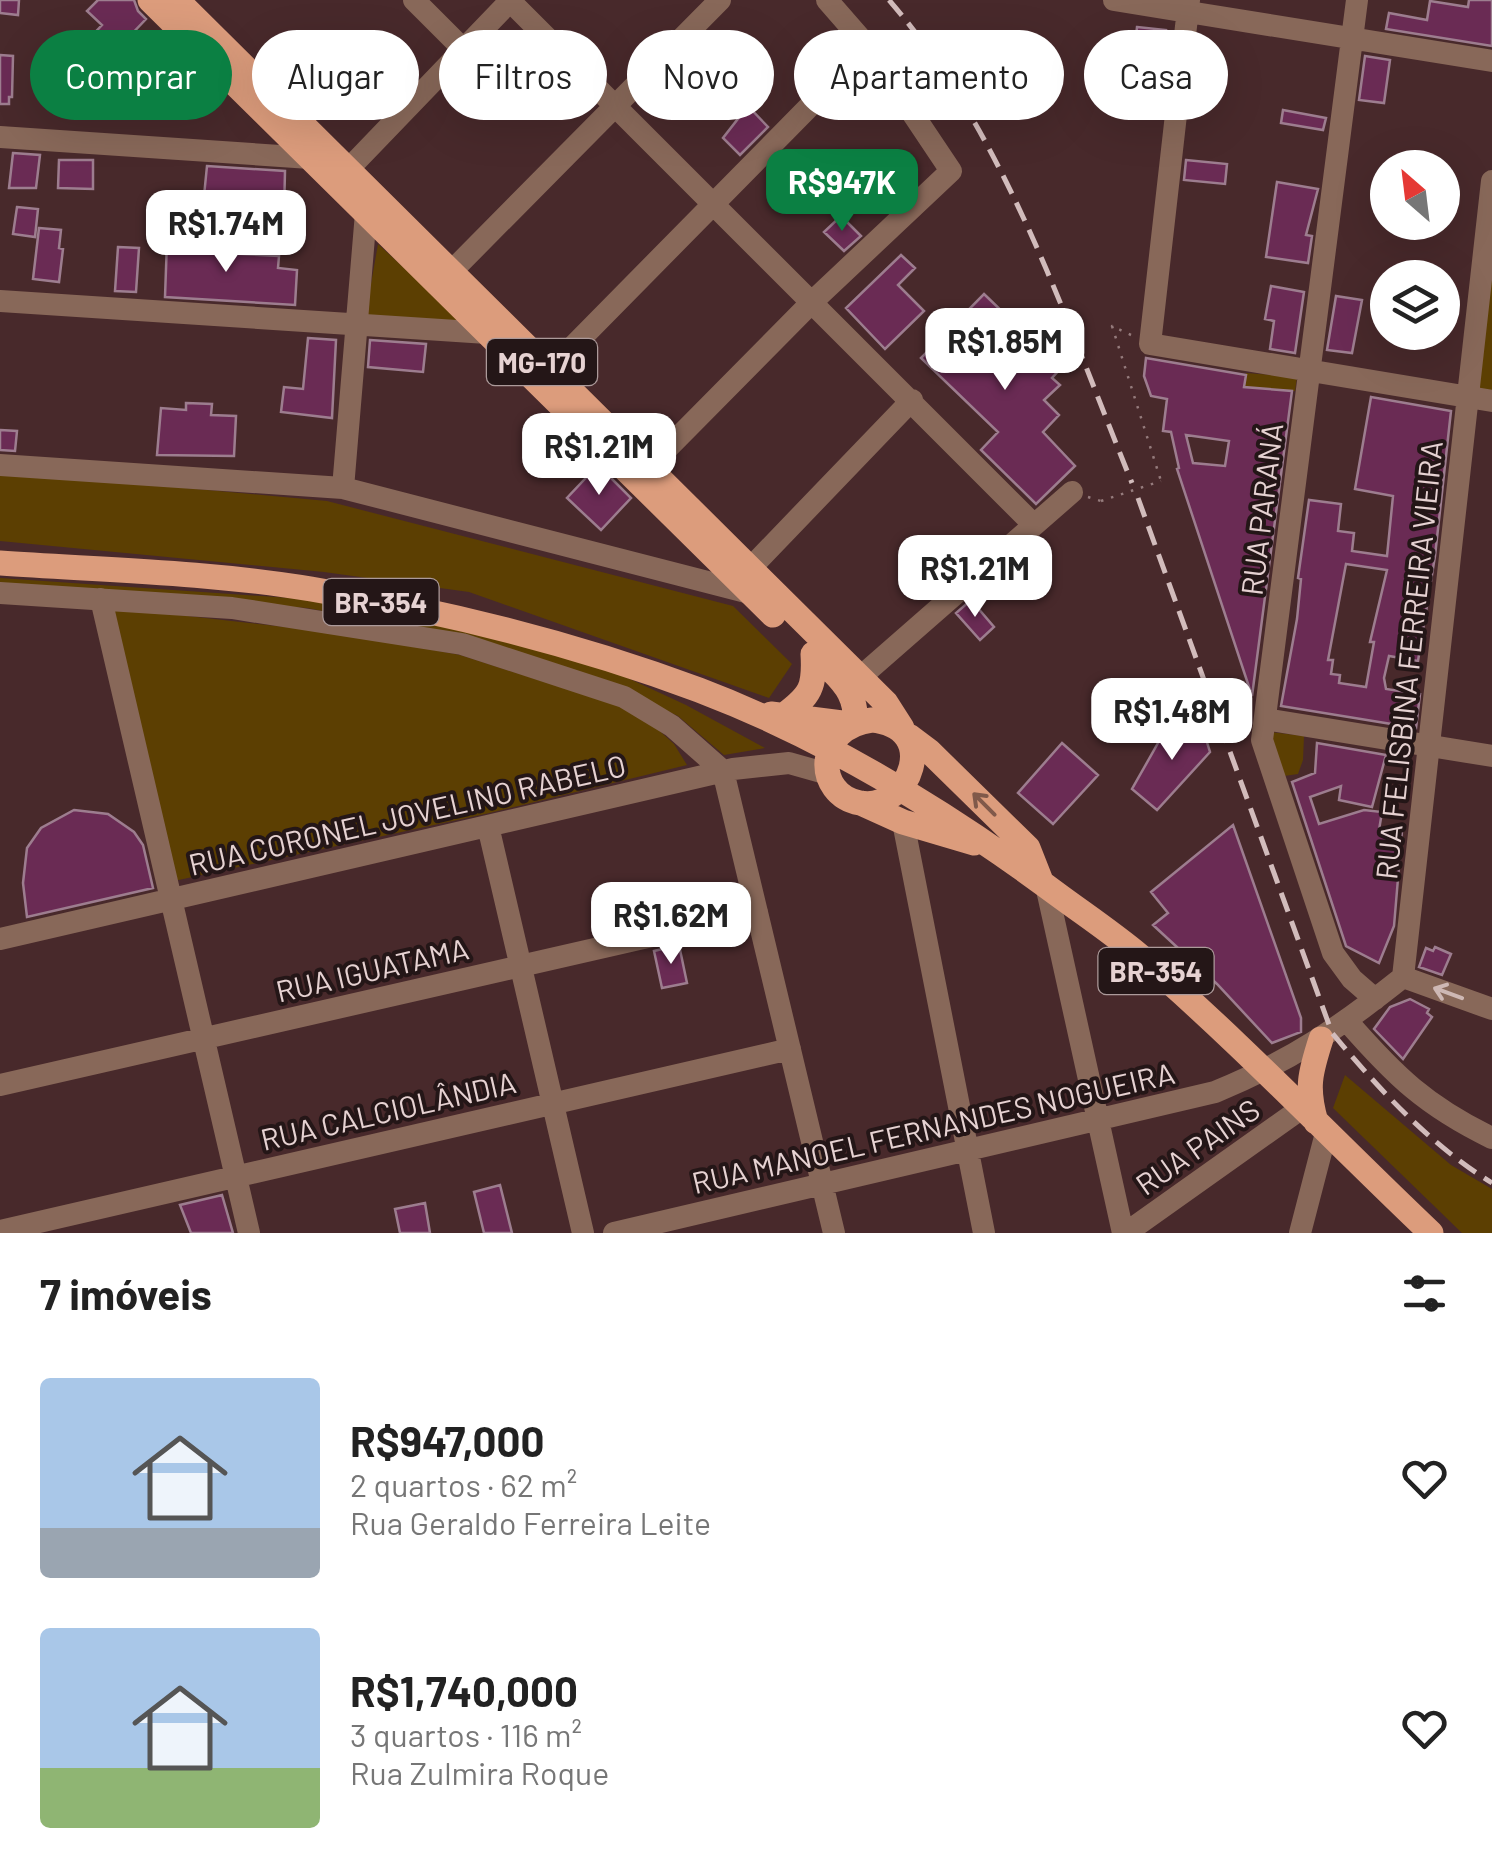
<!DOCTYPE html>
<html lang="pt">
<head>
<meta charset="utf-8">
<style>
	body { margin:0; font-family:Barlow,sans-serif; background:#f6f6f6; color:#222; height:100vh; display:flex; flex-direction:column; font-size:38px; white-space:nowrap }
	* { box-sizing:border-box; margin:0 }
	p { font-size:32px; color:#767676 }
	.icon { flex:none; width:55px; height:55px; fill:none; stroke:currentColor; stroke-width:2; stroke-linecap:round; stroke-linejoin:round }
	.map { position:relative; height:1233px; overflow:hidden }
	.sheet { display:flex; flex-direction:column; background:#fff; flex:1 }
	.sheet>* { flex:none }
	.hud { position:absolute; left:30px; top:30px; width:1432px; height:90px; display:flex; gap:20px }
	.needle { width:65px; rotate:332deg }
	.controls { position:absolute; left:1370px; top:150px; display:grid; gap:20px }
	.controls a { display:grid; place-items:center; width:90px; height:90px; border-radius:50%; background:#fff; box-shadow:0 10px 40px #0002; font-size:50px }
	.price { position:absolute; translate:-50% -85px; padding:0 22px; border-radius:20px; background:#fff; color:#222; font-size:32px; line-height:65px; filter:drop-shadow(0 2px 5px #0008) }
	.price::after { content:''; position:absolute; left:50%; top:60px; width:30px; height:22px; margin-left:-15px; background:inherit; clip-path:polygon(0 0,100% 0,50% 100%) }
	.price.on { background:#0b8043; color:#fff }
	ul { padding:0; list-style:none }
	li { display:flex; align-items:center; gap:30px; height:250px; padding:0 40px }
	li span { display:grid; place-items:center; flex:none; width:280px; height:200px; border-radius:10px; color:#555 }
	li>.icon { margin-inline-start:auto }
	span .icon { width:120px; height:120px; fill:#fffc; stroke-width:1 }
	li b { font-size:42px }
	h2 { display:flex; justify-content:space-between; align-items:center; height:120px; padding:0 40px; font-size:42px }
	.tag { padding:0 35px; border-radius:45px; background:#fff; box-shadow:0 10px 40px #0002; font-size:35px; line-height:90px }
	.tag.on { background:#0b8043; color:#fff }
	.map>svg:first-child { display:block }
</style>
</head>
<body>
<div class="map">
<svg width="1492" height="1233" viewBox="0 0 1492 1233">
	<rect width="100%" height="100%" fill="#48292b"/>
	<path fill="#5c3f02" d="M378 244 464 323 365 318Z
		M1492 244V393L1473 391Z
		M1246 373 1297 377 1295 391 1244 387Z
		M0 471 327 501 733 606 792 664 769 698 469 592 324 572 0 541Z
		M0 578 305 599 457 625 619 674 686 705 765 748 724 755 678 716 614 686 455 636 307 608 0 585Z
		M108 607 346 634 460 655 623 707 653 725 674 744 687 765 485 814 174 881Z
		M1270 732 1304 736 1303 760 1298 774 1284 776Z
		M1345 1075 1451 1165 1492 1189V1233H1462L1333 1108Z"/>
	<path fill="#6a2b54" stroke="#9d7d8f" stroke-width="2.5" fill-rule="evenodd" d="M0 0H19L18 15 0 13Z
		M98 0H134L138 11 146 19 103 64 83 45 102 25 87 11Z
		M1469 0H1492V46L1386 29 1389 13 1427 20 1430 1 1468 7Z
		M1137 27 1166 30 1164 49 1135 46Z
		M0 55 13 56 12 97H9V104H0Z
		M184 56 223 94 204 114 187 99 179 106 156 85Z
		M1365 56 1390 60 1384 103 1359 100Z
		M748 106 768 127 740 155 723 138Z
		M1283 110 1326 118 1323 130 1281 123Z
		M13 153 40 155 36 188H9Z
		M59 160H93V189L58 188Z
		M1186 160 1227 164 1225 184 1184 180Z
		M207 166 285 171 284 213 231 212V208L203 206Z
		M1277 182 1318 189 1306 235 1312 236 1308 263 1266 257Z
		M17 207 38 209 35 237 13 234Z
		M841 216 861 236 844 251 824 232Z
		M39 228 61 230 59 248 63 249 59 282 33 279Z
		M204 240 226 242 224 253 279 256 278 268 297 270 295 305 165 297 167 241Z
		M118 247 139 248 136 292 115 291Z
		M901 255 915 268 898 285 924 311 885 349 846 308Z
		M1271 286 1304 292 1295 353 1270 349 1274 321 1265 319Z
		M984 294 1061 368 1052 378 1060 385 1044 400 1059 415 1043 432 1075 466 1036 504 981 450 998 432 921 358Z
		M1336 296 1362 300 1352 353 1327 350Z
		M308 338 336 340 332 418 281 412 284 387 303 389Z
		M370 340 426 344 423 372 368 367Z
		M1146 358 1246 375 1244 387 1292 391 1252 696 1177 469 1179 468 1171 432 1163 431 1167 399 1151 396 1144 376ZM1186 435 1229 441 1225 466 1193 463Z
		M1371 397 1451 411 1435 556 1418 661 1389 656 1384 678 1386 689 1420 694 1416 728 1281 706 1297 619 1301 579 1298 578 1309 500 1341 504 1338 531 1354 533 1352 551 1387 556 1393 496 1355 489ZM1346 564 1387 570 1370 642H1374L1366 687 1339 683 1340 675 1331 674 1333 660H1328Z
		M186 403 212 404 211 415 236 416 234 456 157 455 161 408 186 410Z
		M0 430 17 431 15 451 0 450Z
		M598 465 631 498 601 530 567 498Z
		M971 600 994 627 980 640 956 613Z
		M1200 720 1210 752 1157 810 1132 789 1162 736 1173 726Z
		M1062 743 1098 775 1053 824 1018 793Z
		M1317 743 1386 755 1372 807 1339 800 1341 786 1310 797 1319 824 1364 810 1382 812 1379 830 1402 831 1394 926 1379 963 1346 946 1292 782 1315 773Z
		M74 810 108 814 134 832 143 845 153 888 27 917 23 883 27 848 41 828Z
		M1233 825 1301 1018V1032L1272 1043 1217 984 1153 925 1168 913 1151 892Z
		M679 945 687 983 662 988 654 951Z
		M1435 947 1451 954 1442 975 1419 967 1426 948 1433 951Z
		M1410 999 1429 1009 1427 1013 1432 1017 1403 1059 1374 1029 1390 1007Z
		M500 1185 512 1233H484L474 1192Z
		M222 1195 233 1233H191L180 1205Z
		M425 1203 430 1233H400L395 1209Z"/>
	<g fill="none" stroke-linecap="round" stroke-linejoin="round">
		<path stroke="#957b7c" stroke-width="2.5" stroke-dasharray="2.5 8" stroke-linecap="butt" d="M1131 335 1112 326 1161 481
			M1088 497 1101 501"/>
		<path stroke="#886859" stroke-width="22" d="M414 0 463 49
			M1114 0 1492 61
			M1189 0 1150 344 1492 401
			M1357 0 1262 740 1333 953 1352 979 1375 999
			M510 1 1033 524
			M0 137 310 158 317 151
			M337 181 511 0
			M438 285 720 0
			M0 301 487 333
			M537 383 868 47
			M0 465 343 488 750 593
			M638 478 812 302 951 171 868 47 827 0
			M343 488 366 213
			M738 581 912 400
			M0 593 232 608 462 644 624 697 672 726 723 771 834 1233
			M101 599 249 1233
			M849 687 1072 492
			M1265 719 1492 756
			M903 822 984 1233
			M488 826 583 1233
			M1046 885 1123 1233
			M0 939 733 769 789 763 828 774
			M1403 977 1492 1009
			M1347 1021C1395 1076 1426 1106 1492 1138
			M0 1085 757 912
			M0 1231 790 1049
			M614 1233 1215 1092C1291 1061 1339 1028 1403 977L1492 181
			M1126 1233 1302 1108
			M1300 1233 1326 1133"/>
		<path stroke="#dc9c7c" stroke-width="25" d="M150 0 773 615
			M177 0 886 703 902 728
			M0 563C103 570 209 572 311 589 443 611 573 643 699 690 828 739 951 815 1061 897 1087 916 1115 935 1140 956 1241 1043 1334 1141 1431 1233
			M831 670C848 687 855 697 856 722
			M771 714 850 724
			M784 715C811 695 815 687 813 654
			M872 720C942 727 910 812 860 803 814 795 814 727 872 720Z
			M909 736 929 751 1028 848 1041 881
			M861 803 903 822 974 843
			M1316 1122C1306 1088 1310 1073 1321 1039"/>
		<path stroke="#d2bcbc" stroke-width="5" stroke-dasharray="20 10" stroke-linecap="butt" d="M889 0C1007 137 1065 319 1132 483
			M1138 498 1332 1033C1380 1090 1428 1143 1492 1183"/>
		<path stroke="#957b7c" stroke-width="2.5" stroke-dasharray="2.5 8" stroke-linecap="butt" d="M1101 501 1161 481"/>
	</g>
	<defs><path id="oneway-shaft" d="M-6 0H5M1.5-3L5.5 0L1.5 3" fill="none" stroke-width="1.6" stroke-linecap="round" stroke-linejoin="round" transform="scale(2.5)"/></defs>
	<use stroke="#80594a" href="#oneway-shaft" transform="translate(984 804) rotate(-135)"/>
	<use stroke="#ceb8b4" href="#oneway-shaft" transform="translate(1448 993) rotate(-160)"/>
	<g text-anchor="middle" dominant-baseline="central" stroke-width="8" stroke-linejoin="round" paint-order="stroke">
		<g fill="#241617" stroke="#ac9a9a" stroke-width="2.5">
			<rect x="487" y="339" width="110" height="46" rx="8"/>
			<rect x="323.5" y="579" width="115" height="46" rx="8"/>
			<rect x="1098.5" y="948" width="115" height="46" rx="8"/>
		</g>
		<g font-size="28" font-weight="bold" fill="#e6d2d2">
			<text x="542" y="362">MG-170</text>
			<text x="381" y="602">BR-354</text>
			<text x="1156" y="971">BR-354</text>
		</g>
		<g font-size="30" fill="#e6d2d2" stroke="#241617">
			<text transform="translate(1261 509) rotate(-83)">RUA PARANÁ</text>
			<text transform="translate(1408 660) rotate(-84)">RUA FELISBINA FERREIRA VIEIRA</text>
			<text transform="translate(407 814) rotate(-13)">RUA CORONEL JOVELINO RABELO</text>
			<text transform="translate(372 969) rotate(-13)">RUA IGUATAMA</text>
			<text transform="translate(388 1110) rotate(-13)">RUA CALCIOLÂNDIA</text>
			<text transform="translate(933 1127) rotate(-13)">RUA MANOEL FERNANDES NOGUEIRA</text>
			<text transform="translate(1197 1146) rotate(-35)">RUA PAINS</text>
		</g>
	</g>
</svg>
<div class="controls">
<a><svg class="needle" viewBox="-14 -14 28 28"><path d="M0-13l5 13h-10z" fill="#e53935"/><path d="M0 13l5-13h-10z" fill="#767676"/></svg></a>
<a><svg class="icon" aria-label="layers" viewBox="0 0 24 24"><path d="M12 4l9 5-9 5-9-5zM3 14l9 5 9-5"/></svg></a>
</div>
<b class="price on" style="left:842px;top:234px">R$947K</b>
<b class="price" style="left:226px;top:275px">R$1.74M</b>
<b class="price" style="left:1005px;top:393px">R$1.85M</b>
<b class="price" style="left:599px;top:498px">R$1.21M</b>
<b class="price" style="left:975px;top:620px">R$1.21M</b>
<b class="price" style="left:1172px;top:763px">R$1.48M</b>
<b class="price" style="left:671px;top:967px">R$1.62M</b>
<div class="hud">
<a class="tag on">Comprar</a>
<a class="tag">Alugar</a>
<a class="tag">Filtros</a>
<a class="tag">Novo</a>
<a class="tag">Apartamento</a>
<a class="tag">Casa</a>
</div>
</div>
<section class="sheet">
<h2>7 imóveis<svg class="icon" aria-label="filters" viewBox="0 0 24 24"><path d="M4 7h16M4 17h16"/><circle cx="9" cy="7" r="2"/><circle cx="15" cy="17" r="2"/></svg></h2>
<ul>
<li><span style="background:linear-gradient(#a9c7e8 75%,#9aa5b1 0)"><svg class="icon" aria-label="home" viewBox="0 0 24 24"><path d="M3 11l9-7 9 7M6 9v11h12V9"/></svg></span><div><b>R$947,000</b><p>2 quartos · 62 m²</p><p>Rua Geraldo Ferreira Leite</p></div><svg class="icon" aria-label="heart" viewBox="0 0 24 24"><path d="M12 20l-8-8c-3-5 5-10 8-4 3-6 11-1 8 4z"/></svg></li>
<li><span style="background:linear-gradient(#a9c7e8 70%,#8fb573 0)"><svg class="icon" aria-label="home" viewBox="0 0 24 24"><path d="M3 11l9-7 9 7M6 9v11h12V9"/></svg></span><div><b>R$1,740,000</b><p>3 quartos · 116 m²</p><p>Rua Zulmira Roque</p></div><svg class="icon" aria-label="heart" viewBox="0 0 24 24"><path d="M12 20l-8-8c-3-5 5-10 8-4 3-6 11-1 8 4z"/></svg></li>
</ul>
</section>
</body>
</html>
